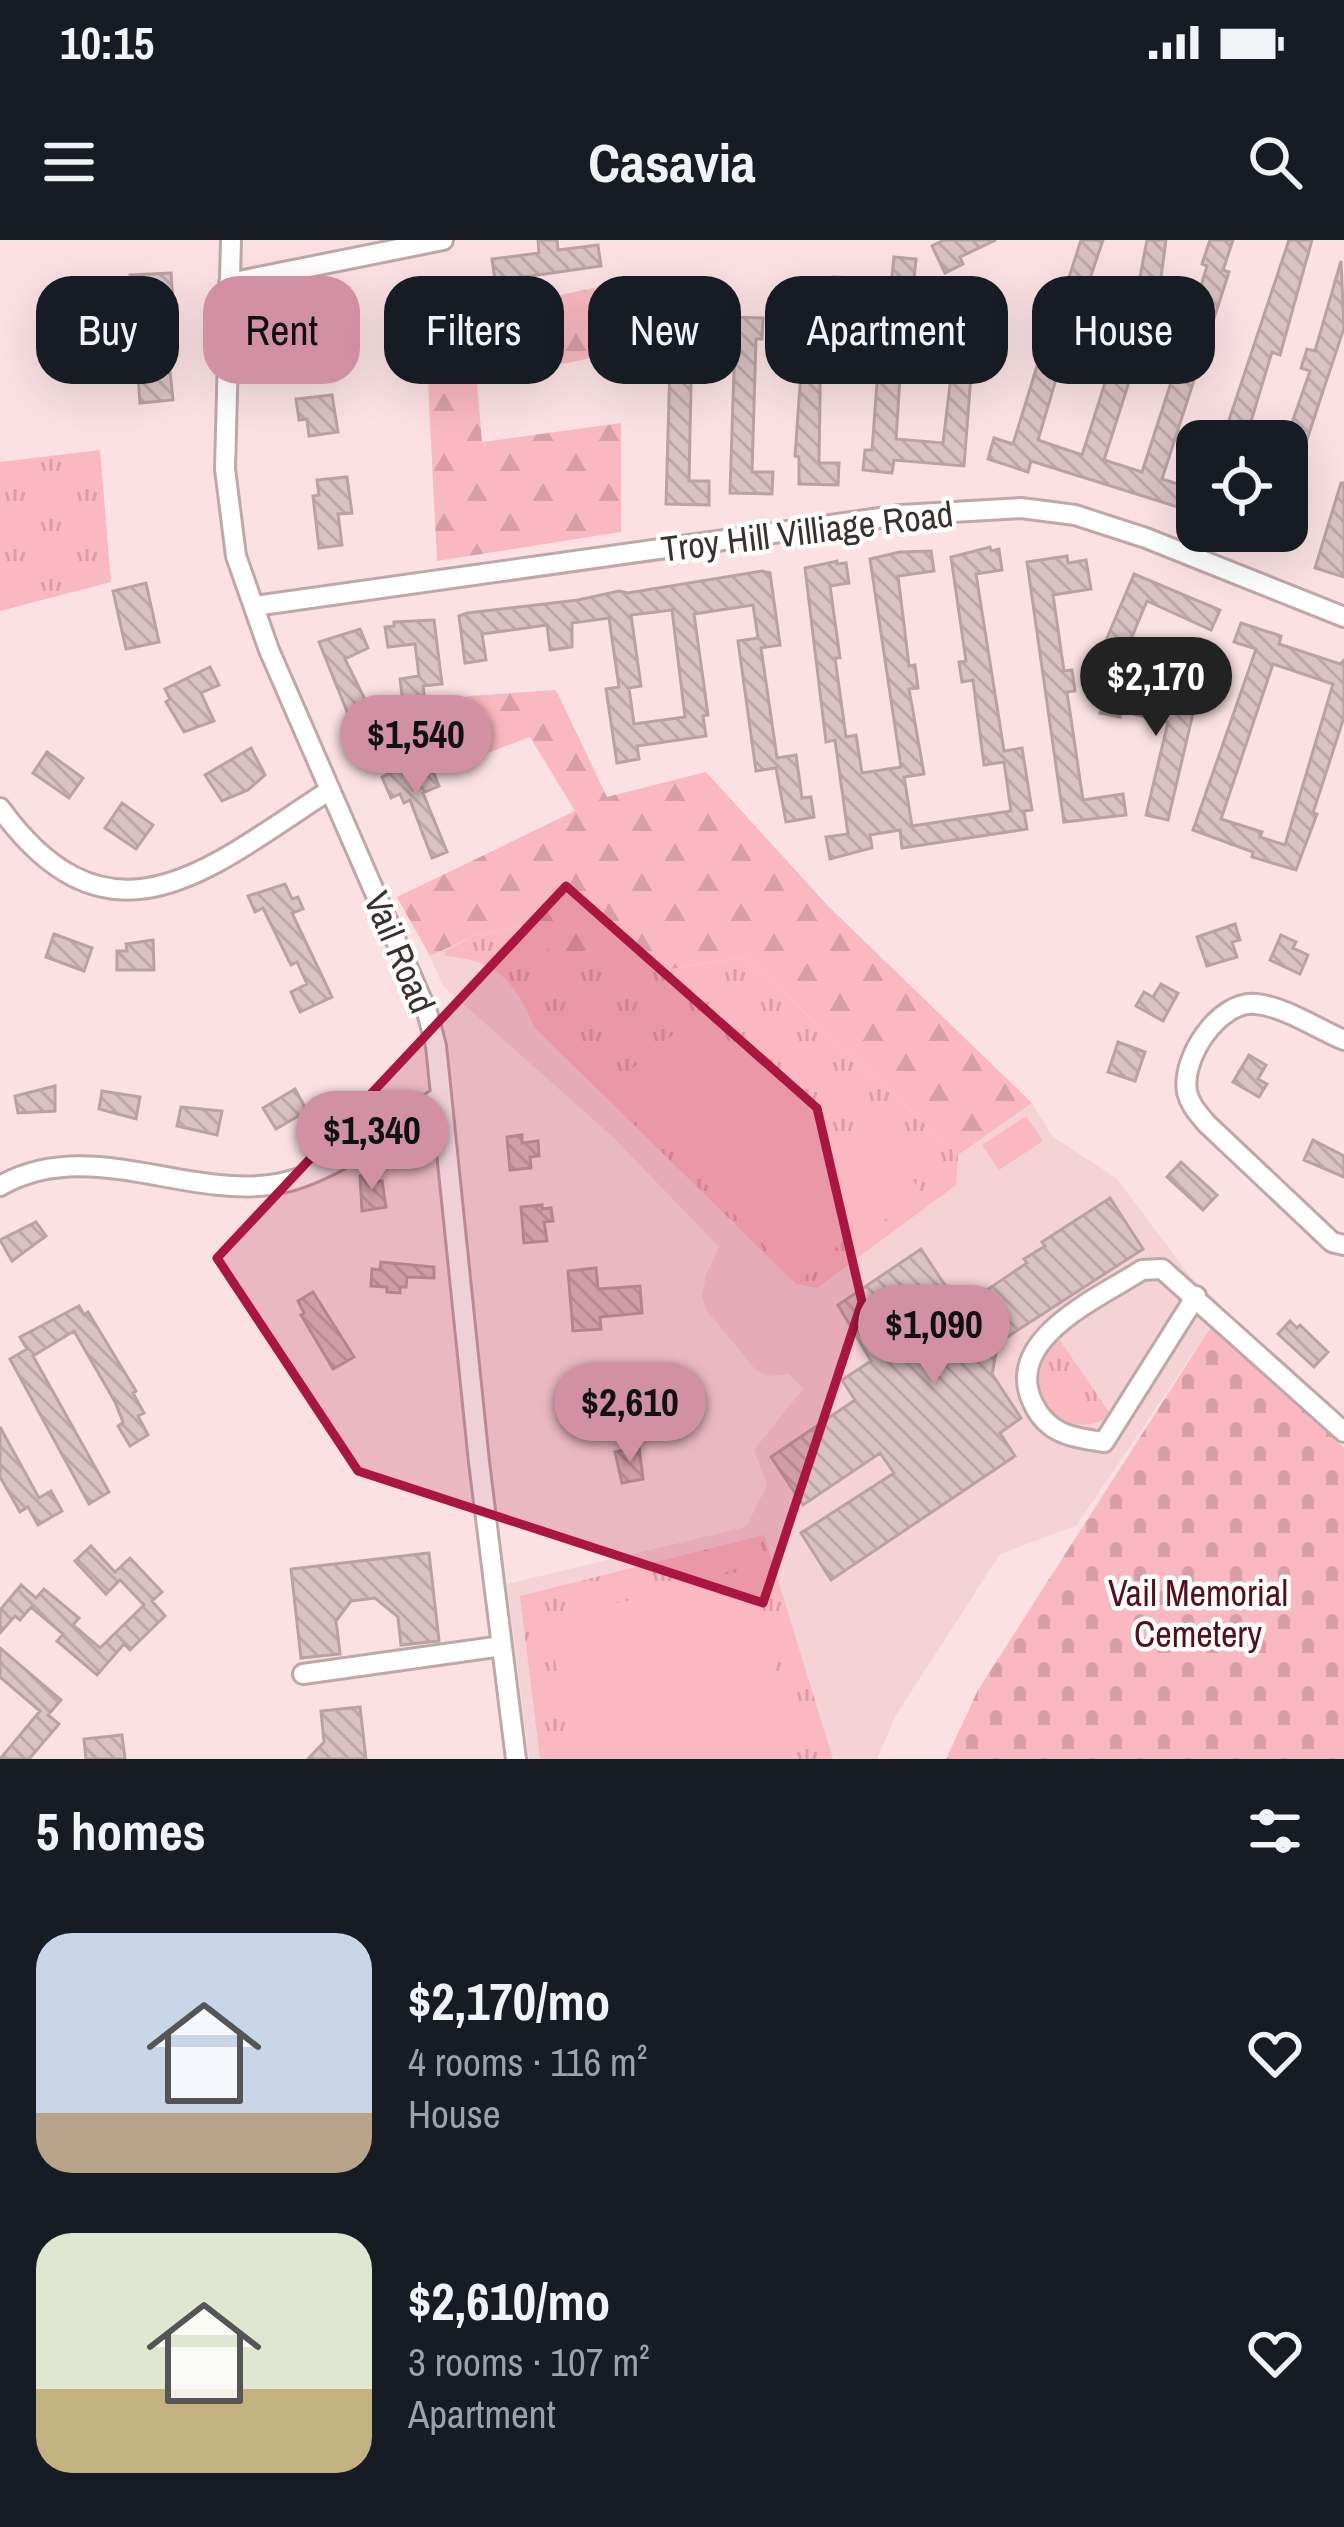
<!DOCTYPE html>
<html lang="en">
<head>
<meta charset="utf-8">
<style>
	body { margin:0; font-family:"Archivo Narrow",sans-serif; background:#242831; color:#f1f3f6; height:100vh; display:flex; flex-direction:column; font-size:45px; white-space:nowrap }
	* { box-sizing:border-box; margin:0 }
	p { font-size:39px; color:#9ea1a6 }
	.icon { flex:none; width:66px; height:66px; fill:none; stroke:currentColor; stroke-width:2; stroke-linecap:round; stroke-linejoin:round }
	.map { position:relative; height:1519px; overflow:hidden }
	.details { display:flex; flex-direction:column; background:#171b24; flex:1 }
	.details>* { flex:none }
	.guide { position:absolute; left:36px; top:36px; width:1272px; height:108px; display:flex; gap:24px }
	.tools { position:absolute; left:1176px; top:180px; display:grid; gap:24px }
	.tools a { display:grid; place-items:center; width:132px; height:132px; border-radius:24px; background:#171b24; box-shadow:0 12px 48px #0002; font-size:60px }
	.price { position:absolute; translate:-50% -102px; padding:0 27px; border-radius:42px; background:#d290a5; color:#111; font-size:39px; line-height:78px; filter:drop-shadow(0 3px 6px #0008) }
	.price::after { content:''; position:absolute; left:50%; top:72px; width:36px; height:27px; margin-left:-18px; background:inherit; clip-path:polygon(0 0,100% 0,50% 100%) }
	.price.active { background:#222; color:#fff }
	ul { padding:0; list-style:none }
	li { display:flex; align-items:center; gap:36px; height:300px; padding:0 36px }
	li span { display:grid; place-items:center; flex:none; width:336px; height:240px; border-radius:36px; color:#555 }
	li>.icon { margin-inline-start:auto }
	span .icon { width:144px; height:144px; fill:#fffc; stroke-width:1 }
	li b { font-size:51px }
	h2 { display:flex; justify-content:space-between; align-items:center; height:144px; padding:0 36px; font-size:51px }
	.pill { padding:0 42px; border-radius:36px; background:#171b24; box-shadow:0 12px 48px #0002; font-size:42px; line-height:108px }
	.pill.active { background:#d290a5; color:#111 }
	.status { display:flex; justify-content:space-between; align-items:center; height:84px; padding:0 60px; background:#171b24; direction:ltr }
	.status svg { height:33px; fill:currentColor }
	header { display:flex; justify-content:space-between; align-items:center; height:156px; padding:0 36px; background:#171b24; font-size:54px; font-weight:700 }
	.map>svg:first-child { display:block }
</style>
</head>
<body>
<div class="status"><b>10:15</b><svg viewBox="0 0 49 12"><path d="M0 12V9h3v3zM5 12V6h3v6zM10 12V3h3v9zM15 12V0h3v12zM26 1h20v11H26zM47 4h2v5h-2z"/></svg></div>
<header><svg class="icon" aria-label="menu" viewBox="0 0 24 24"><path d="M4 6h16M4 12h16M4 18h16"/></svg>Casavia<svg class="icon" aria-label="search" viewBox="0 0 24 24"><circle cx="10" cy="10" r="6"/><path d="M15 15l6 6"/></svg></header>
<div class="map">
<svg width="1344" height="1519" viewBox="0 0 1344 1519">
	<defs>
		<pattern id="grass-tufts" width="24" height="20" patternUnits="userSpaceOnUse" patternTransform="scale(3)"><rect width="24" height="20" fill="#fab9c0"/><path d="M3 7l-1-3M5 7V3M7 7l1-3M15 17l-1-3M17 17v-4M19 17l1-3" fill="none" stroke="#d79fa5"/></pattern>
		<pattern id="forest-firs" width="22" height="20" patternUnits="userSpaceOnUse" patternTransform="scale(3)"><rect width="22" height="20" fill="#fab9c0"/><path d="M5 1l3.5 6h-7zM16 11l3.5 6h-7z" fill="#d79fa5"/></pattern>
		<pattern id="cemetery-stones" width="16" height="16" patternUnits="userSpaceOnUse" patternTransform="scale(3)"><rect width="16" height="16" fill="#fab9c0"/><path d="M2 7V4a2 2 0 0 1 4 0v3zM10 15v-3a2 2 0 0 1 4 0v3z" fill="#d79fa5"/></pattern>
		<pattern id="building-back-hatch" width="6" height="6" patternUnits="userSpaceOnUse" patternTransform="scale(3)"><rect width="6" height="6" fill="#dac1c3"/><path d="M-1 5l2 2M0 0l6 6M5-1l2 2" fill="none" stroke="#bca6a8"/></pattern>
	</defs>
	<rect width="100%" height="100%" fill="#fbe1e3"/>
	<path fill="#f4d2d5" d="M474 696 958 914 1032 863 1052 896 1116 938 1190 1036 1220 1064 1214 1082 1077 1285 1000 1314 896 1475 877 1519H529L507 1344 746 1287 767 1245 754 1210 803 1149 789 1134 767 1136 755 1129 707 1071 702 1056 706 1035 719 1007 614 898 443 746 430 716Z"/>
	<path fill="url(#grass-tufts)" d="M100 210 111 342 0 371V222Z
		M527 685 641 734 745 717 958 915 956 945 817 1048 796 1044 535 788C514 741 498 720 445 716V711L474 696Z
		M1057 1096 1111 1175C1072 1204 1017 1164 1038 1119 1042 1111 1051 1103 1057 1096Z
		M764 1295 833 1519H540L520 1356Z"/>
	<path fill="url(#forest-firs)" d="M623 42 624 111 477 142 482 202 621 183V292L437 321 425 83Z
		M556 450 607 557 706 532 828 666 1032 863 958 915 745 717 641 734 585 710 558 721 527 685 474 696 430 716 397 657 575 571 530 497 453 526 433 471 469 456Z"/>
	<path fill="url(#cemetery-stones)" d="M1214 1082 1344 1208V1519H946L978 1450Z"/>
	<path fill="#fab9c0" d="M701 771 719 788 732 808 744 797 845 903 872 881 921 952 852 1006 845 999 799 1042 651 886 662 875 626 834Z
		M1026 876 1043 901 999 930 982 905Z
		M753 1329 795 1519H576L546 1378 631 1360 630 1354Z"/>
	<path fill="url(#building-back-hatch)" stroke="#baa1a3" stroke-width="3" fill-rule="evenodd" d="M538 0H557L558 10 598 5 601 26 495 41 492 19 539 13Z
		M944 0H996L960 17 963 24 945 33 932 6Z
		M1081 0H1103L1084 56 1080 62 1070 60 1068 69 1076 72 1038 200 1082 215 1123 87 1151 96 1145 117 1138 114 1104 220 1142 232 1177 124 1169 122 1181 83 1188 63 1195 66 1207 26 1202 24 1210 0H1233L1223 30 1229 32 1162 239 1197 250V273L1031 221 1028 232 988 219 994 198 1013 204 1061 48 1065 50Z
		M1147 0H1166L1159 52 1166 53 1163 73 1134 69Z
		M1289 0H1312L1280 115 1272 112 1245 201H1222Z
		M894 17 916 19 907 107H902L896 199 943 203 953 120 949 119 955 47 998 50 996 73 976 71 964 226 894 220 892 233 863 230 865 210H872L880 103 885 104Z
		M1341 21 1344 88 1287 260V197L1310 131 1301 128 1307 109 1315 111Z
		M171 33 173 61 132 64 130 35Z
		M833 37 854 38 853 89 821 88 819 223H839L838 245 799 244V217L795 216 801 132H796L797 88H807L808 66H832Z
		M690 76 763 78 762 99H756L752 232H773L772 254 730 253 735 99 692 98 689 241H709V265L666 264 671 87 690 88Z
		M169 122 173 160 140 163 137 125Z
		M332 155 338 192 309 196 307 179 299 180 296 159Z
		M347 237 352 273 338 274 342 305 319 308 313 256 319 255 317 240Z
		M1341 243H1344V337L1315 328Z
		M990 307 991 311 999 309 1002 330 976 334 1004 511 1022 508 1032 570 1024 571 1027 589 902 608 900 590 870 595 872 608 830 619 826 597 848 594 835 500 826 502 805 328 837 321V324L846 323 849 343 830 346 840 418H835L846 497 856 495 862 533 901 527 870 319 900 312 931 311 934 331 898 336 909 426 915 425 918 448 909 449 924 534 904 537 912 586 1011 571 1004 522 984 525 973 440 962 442 959 422 966 421 951 317Z
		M1067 316 1068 323 1086 320 1091 349 1053 355 1064 431 1072 430 1075 451 1067 452 1083 560 1123 554 1126 575 1064 582 1027 322Z
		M762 331 770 333 780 405 761 408 777 518 796 515 802 558 811 557 814 577 786 582 776 528 756 531 738 401 758 398 753 365 694 374 708 475 703 476 706 496 637 506 639 519 617 523 606 449 619 447 609 378 572 383V407L550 410 547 385 482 394 486 420 465 423 459 376 467 373 578 360 619 351 628 353ZM672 370 685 477 634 484 629 448 641 446 631 375Z
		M1134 334 1220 370 1211 390 1147 361 1131 399 1137 402 1129 421 1102 410Z
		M146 343 159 402 126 409 113 351Z
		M434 380 442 444 423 446 425 460 403 462 400 439 419 436 415 404 388 407 385 387 394 386V382Z
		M1241 383 1281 396 1279 404 1340 424 1344 420V477L1313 573 1317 574 1296 630 1252 617 1253 612 1193 590 1256 409 1234 402ZM1273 424 1333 444 1285 605 1260 597 1262 592 1221 579Z
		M360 389 368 408 345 419 370 470 377 467 386 487 358 499 319 402Z
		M210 427 219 445 201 453 214 481 184 492 166 462 170 459 165 449Z
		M1106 444 1176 460 1175 465 1194 469 1168 580 1146 575 1168 482 1121 471 1120 477 1100 473Z
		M412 506 423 533 432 529 439 546 423 553 447 612 432 618 410 560 404 563 400 554 391 558 382 537 390 533 385 522 399 516 414 551 408 507Z
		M251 508 265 535 248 550 222 561 205 535Z
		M47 512 83 538 69 558 33 533Z
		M122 563 153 585 136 609 105 588Z
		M285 644 292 659 298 657 303 669 292 673 332 757 300 772 291 752 307 744 297 722 291 725 263 668 255 672 248 656Z
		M1235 684 1240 700 1232 702 1237 717 1207 726 1197 697Z
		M54 694 92 708 84 731 46 717Z
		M1281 695 1296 702 1293 708 1308 715 1300 734 1270 720Z
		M153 700 154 730H117V711H127L126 704Z
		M1161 744 1178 753 1163 781 1136 766 1144 752 1153 757Z
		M1118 802 1145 812 1135 841 1108 832Z
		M1249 815 1266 825 1258 839 1267 844 1259 857 1233 842Z
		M55 846V871L18 873 15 856Z
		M295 849 307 871 276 889 263 868Z
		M102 851 140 857 136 879 99 869Z
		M181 867 222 871 217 895 177 886Z
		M522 895V903L538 901 539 916 530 917 531 928 510 930 507 897Z
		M1313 900 1344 916V937L1304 920Z
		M1181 922 1217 955 1203 970 1167 937Z
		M376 934 377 942 382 941 386 967 362 971 360 936Z
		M1110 958 1143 1009 998 1103 992 1134 1021 1178 1000 1193 1015 1216 831 1340 801 1293 894 1233 880 1213 803 1265 771 1217 855 1160 842 1140 871 1121 838 1065 921 1009 960 1068 1027 1023 1024 1019 1045 1006 1042 1002Z
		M542 965V969L551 968 553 981 544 982 547 1001 524 1003 521 967Z
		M36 982 46 996 12 1021 0 1000Z
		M381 1022 434 1027V1038L407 1037 406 1047H400V1053L387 1052V1047L371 1046 372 1029 380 1030Z
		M596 1028 598 1049 640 1046 642 1073 600 1077 601 1089 573 1091 568 1031Z
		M313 1052 354 1117 333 1129 301 1075 304 1073 298 1061Z
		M79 1066 84 1075 88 1072 136 1151 133 1153 144 1173 138 1176 148 1195 130 1206 118 1186 123 1182 115 1162 74 1091 33 1116 109 1252 89 1264 10 1119 27 1109 20 1097Z
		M1290 1081 1297 1088 1300 1085 1328 1112 1314 1127 1278 1094Z
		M0 1187 39 1258 51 1251 62 1271 38 1285 28 1267 20 1272 0 1237Z
		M639 1207 643 1239 622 1243 615 1212Z
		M91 1306 115 1332 130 1318 162 1352 152 1361 165 1376 130 1410 124 1404 97 1435 57 1401 63 1394 31 1367 20 1380 15 1376 0 1393V1370L21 1345 36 1358 44 1349 79 1378 73 1385 100 1408 144 1365 120 1340 106 1354 75 1321Z
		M429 1313 439 1401 401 1405 398 1377 375 1358 351 1361 336 1381 340 1414 301 1418 291 1329Z
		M0 1408 61 1460 48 1475 59 1484 29 1519H0L40 1471 0 1437Z
		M360 1467 366 1519H308L324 1502 321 1471Z
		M122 1495 125 1519H86L84 1499Z"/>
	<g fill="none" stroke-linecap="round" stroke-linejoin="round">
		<g stroke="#c0a7a9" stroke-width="24">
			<path id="minor" d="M231 0 225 229 236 316 269 410 427 772 436 806 479 1222 516 1519
				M229 43 443 0
				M254 366 901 275 1021 268 1075 275 1146 298 1344 377
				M0 568C111 721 212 626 330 550
				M1344 800C1317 789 1286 767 1256 764 1219 760 1181 818 1187 852 1190 865 1198 873 1206 883L1332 1002 1344 1005
				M0 946C85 897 180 956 270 945 325 939 393 886 440 857
				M1196 1056 1104 1202C1073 1198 1047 1194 1033 1163 1002 1099 1099 1058 1142 1030L1162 1029 1344 1192
				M303 1434 502 1406"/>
		</g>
		<use href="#minor" stroke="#fff" stroke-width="18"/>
	</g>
	<path fill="#ab1641" fill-opacity="0.2" stroke="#ab1641" stroke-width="9" stroke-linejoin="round" d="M566 646 817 868 862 1062 763 1363 358 1231 217 1018Z"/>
	<g text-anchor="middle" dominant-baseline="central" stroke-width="9" stroke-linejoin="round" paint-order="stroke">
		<g font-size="36" fill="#393030" stroke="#fff">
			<text transform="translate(807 291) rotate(-7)">Troy Hill Villiage Road</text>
			<text transform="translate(400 712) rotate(67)">Vail Road</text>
		</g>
		<g font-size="36" fill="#550d1f" stroke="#fff">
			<text x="1198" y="1353">Vail Memorial<tspan x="1198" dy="41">Cemetery</tspan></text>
		</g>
	</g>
</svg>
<div class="tools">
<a><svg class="icon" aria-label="locate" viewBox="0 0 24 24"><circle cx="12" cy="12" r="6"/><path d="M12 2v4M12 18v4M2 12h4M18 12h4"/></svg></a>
</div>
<b class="price active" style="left:1156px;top:499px">$2,170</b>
<b class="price" style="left:416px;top:557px">$1,540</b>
<b class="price" style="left:372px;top:953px">$1,340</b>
<b class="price" style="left:934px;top:1147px">$1,090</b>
<b class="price" style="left:630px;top:1225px">$2,610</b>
<div class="guide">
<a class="pill">Buy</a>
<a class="pill active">Rent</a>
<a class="pill">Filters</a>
<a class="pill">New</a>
<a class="pill">Apartment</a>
<a class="pill">House</a>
</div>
</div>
<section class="details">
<h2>5 homes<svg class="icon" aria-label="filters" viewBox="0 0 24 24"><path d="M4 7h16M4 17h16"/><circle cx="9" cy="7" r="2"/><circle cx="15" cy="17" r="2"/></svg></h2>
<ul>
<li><span style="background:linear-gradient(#c9d6e8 75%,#b9a48a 0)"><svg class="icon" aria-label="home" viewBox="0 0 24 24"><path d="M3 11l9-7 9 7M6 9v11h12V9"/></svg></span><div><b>$2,170/mo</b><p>4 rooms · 116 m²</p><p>House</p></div><svg class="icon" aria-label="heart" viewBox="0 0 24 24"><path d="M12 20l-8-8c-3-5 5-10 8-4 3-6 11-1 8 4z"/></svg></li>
<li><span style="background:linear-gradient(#dfe7d0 65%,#c2b280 0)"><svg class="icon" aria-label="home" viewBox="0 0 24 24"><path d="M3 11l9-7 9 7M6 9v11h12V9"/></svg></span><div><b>$2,610/mo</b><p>3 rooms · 107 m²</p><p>Apartment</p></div><svg class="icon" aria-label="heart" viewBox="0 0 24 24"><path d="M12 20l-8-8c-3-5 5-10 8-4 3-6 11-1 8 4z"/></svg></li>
</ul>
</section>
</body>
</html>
